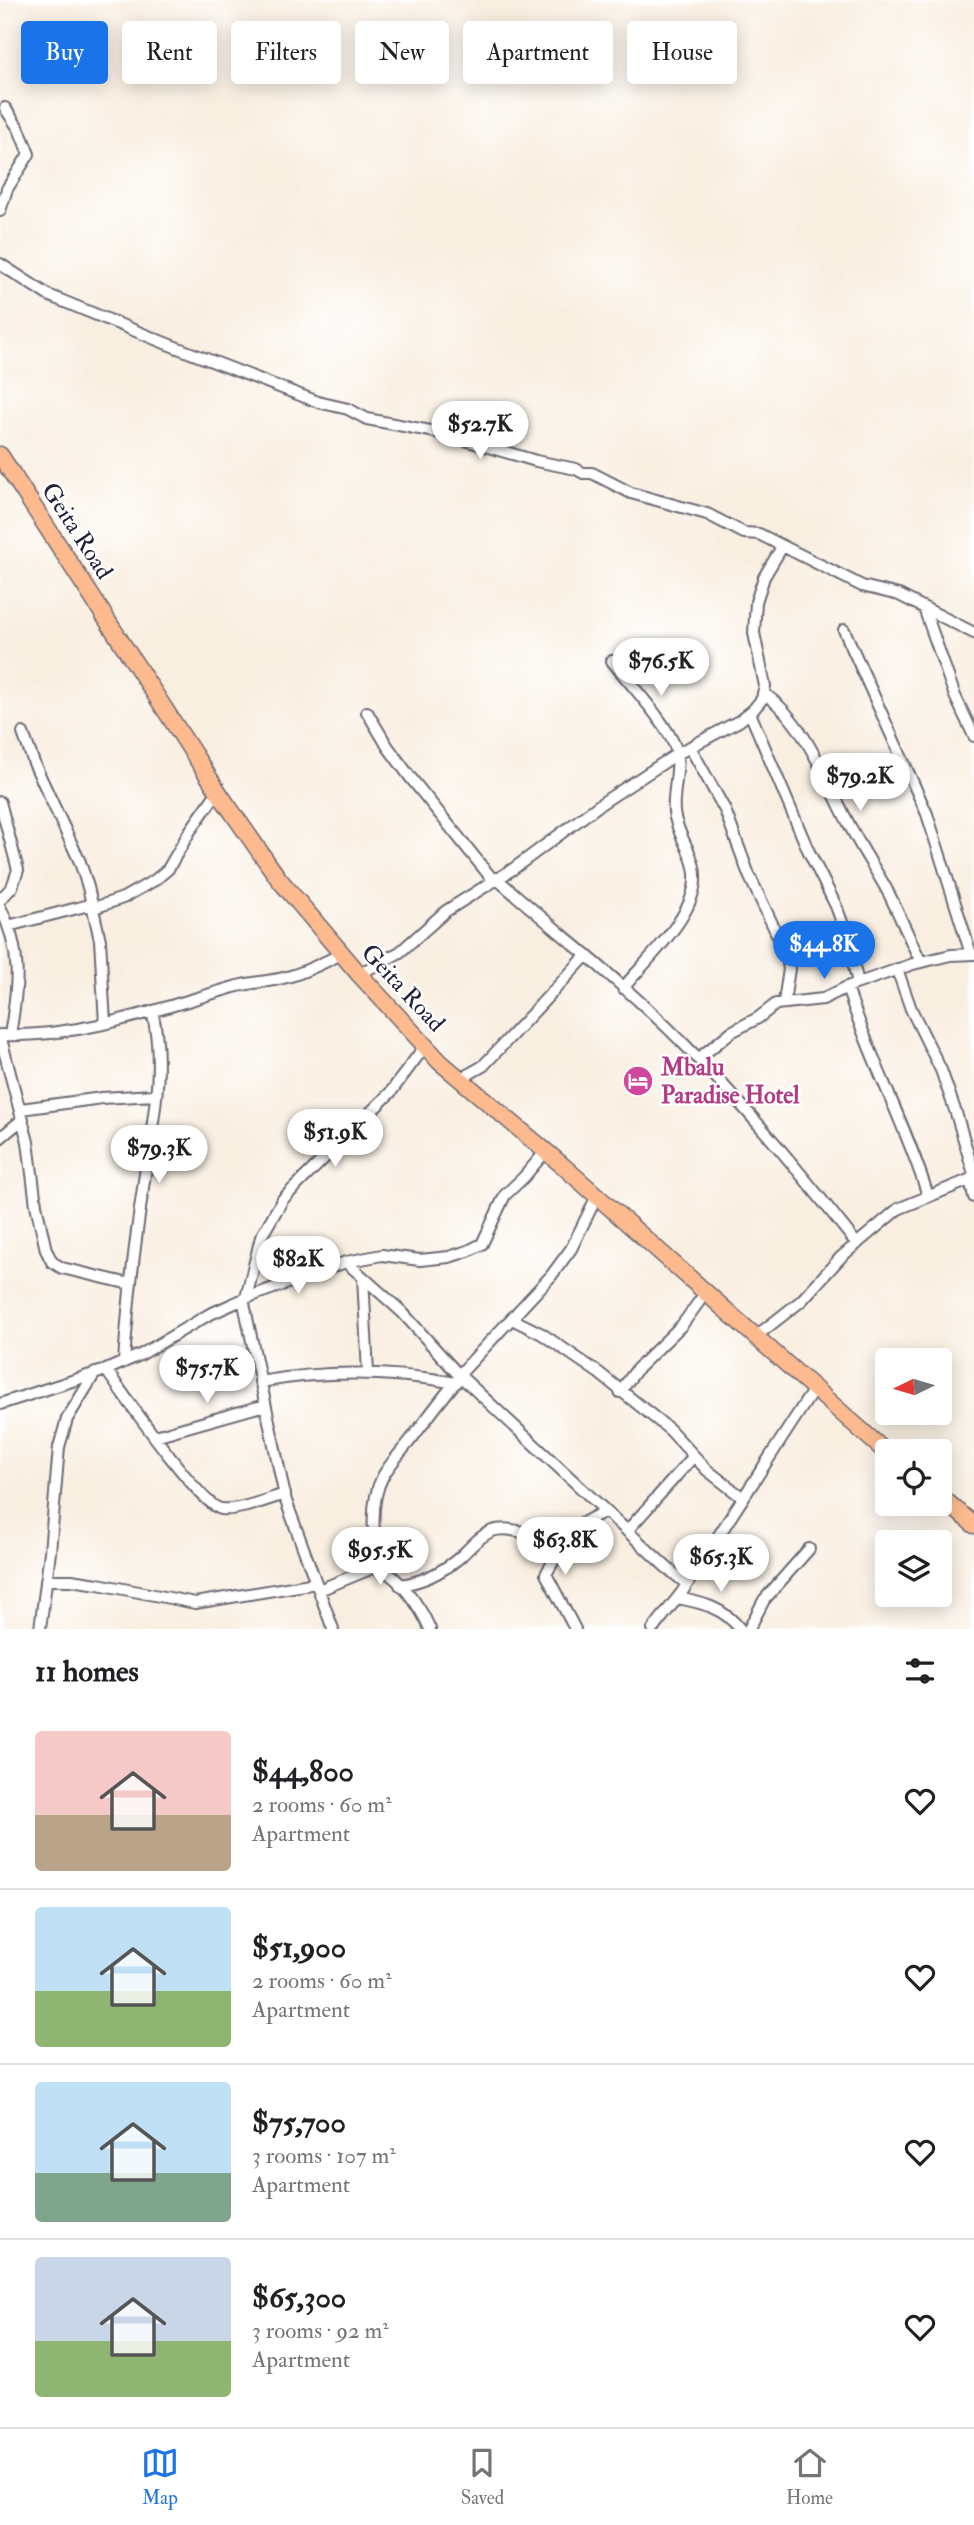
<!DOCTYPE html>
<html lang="en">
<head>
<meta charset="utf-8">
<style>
	body { margin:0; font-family:"IM FELL Double Pica",serif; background:#f2f2f2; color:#202124; height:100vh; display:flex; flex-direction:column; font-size:26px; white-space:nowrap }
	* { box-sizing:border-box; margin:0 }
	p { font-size:23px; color:#757577 }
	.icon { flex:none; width:38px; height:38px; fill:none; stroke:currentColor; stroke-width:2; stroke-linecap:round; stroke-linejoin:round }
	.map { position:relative; height:1629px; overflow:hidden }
	.details { display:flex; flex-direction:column; background:#fff; flex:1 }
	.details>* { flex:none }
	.hud { position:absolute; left:21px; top:21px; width:933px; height:63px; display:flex; gap:14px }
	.needle { width:46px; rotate:265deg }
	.fabs { position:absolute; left:875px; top:1348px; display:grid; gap:14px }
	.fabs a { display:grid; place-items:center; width:77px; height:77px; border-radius:7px; background:#fff; box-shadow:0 4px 18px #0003; font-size:35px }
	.price { position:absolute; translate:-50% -60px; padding:0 16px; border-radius:24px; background:#fff; color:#222; font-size:23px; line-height:46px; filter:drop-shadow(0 2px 4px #0008) }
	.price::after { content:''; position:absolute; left:50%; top:42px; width:21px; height:16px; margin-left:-10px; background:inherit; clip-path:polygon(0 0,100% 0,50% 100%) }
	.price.on { background:#1a73e8; color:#fff }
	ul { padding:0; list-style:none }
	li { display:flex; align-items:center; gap:21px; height:175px; padding:0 35px }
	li+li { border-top:2px solid #e0e0e0 }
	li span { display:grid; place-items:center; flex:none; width:196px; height:140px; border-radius:7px; color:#555 }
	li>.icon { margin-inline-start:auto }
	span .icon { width:84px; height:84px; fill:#fffc; stroke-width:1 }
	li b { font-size:30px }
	h2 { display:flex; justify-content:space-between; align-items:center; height:84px; padding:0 35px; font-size:30px }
	.pill { padding:0 24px; border-radius:7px; background:#fff; box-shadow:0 4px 18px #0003; font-size:24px; line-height:63px }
	.pill.on { background:#1a73e8; color:#fff }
	.menu { display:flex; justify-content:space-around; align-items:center; height:98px; border-top:2px solid #e0e0e0; background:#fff; font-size:19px; color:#757577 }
	.menu a { display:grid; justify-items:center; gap:4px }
	.menu .on { color:#1a73e8 }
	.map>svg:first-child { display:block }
</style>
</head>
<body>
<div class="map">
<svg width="974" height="1629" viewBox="0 0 974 1629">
	<rect width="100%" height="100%" fill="#fff"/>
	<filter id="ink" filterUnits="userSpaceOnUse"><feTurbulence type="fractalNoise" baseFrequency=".0143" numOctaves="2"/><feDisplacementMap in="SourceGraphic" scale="14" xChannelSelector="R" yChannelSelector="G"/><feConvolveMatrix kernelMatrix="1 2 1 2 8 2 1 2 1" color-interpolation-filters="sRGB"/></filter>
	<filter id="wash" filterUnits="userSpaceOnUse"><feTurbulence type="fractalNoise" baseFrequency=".00686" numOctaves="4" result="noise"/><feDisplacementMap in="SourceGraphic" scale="28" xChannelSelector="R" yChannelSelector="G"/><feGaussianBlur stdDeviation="1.57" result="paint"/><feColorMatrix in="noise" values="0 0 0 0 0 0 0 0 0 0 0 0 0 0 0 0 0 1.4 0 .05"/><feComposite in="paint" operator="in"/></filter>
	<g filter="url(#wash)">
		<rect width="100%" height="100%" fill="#f9efe1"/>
	</g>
	<g filter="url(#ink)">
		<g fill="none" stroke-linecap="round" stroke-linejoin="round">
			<g stroke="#6d6a75" stroke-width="14">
				<path id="minor" d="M0 211 7 189 29 154 19 129 5 108
					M0 264 48 295 165 343 318 402 348 409 367 419 441 433 536 461 576 469 583 473H592L631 493 707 514 744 533 759 534 862 586 899 595 974 633
					M924 608 955 696 974 736
					M844 630 927 814 971 954
					M612 661C629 683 672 728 677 753 680 768 672 794 674 812 676 832 690 848 694 867 704 909 648 958 623 988
					M763 693C806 721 827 784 851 828 862 850 877 871 889 894 900 916 910 940 921 962
					M367 712 388 747 410 777 493 880
					M750 713 809 852 836 906 846 933 858 983
					M23 733 34 763 80 862 88 887 100 940 105 1023
					M690 747 725 810 749 875 786 953 789 969 784 1002
					M0 802 18 870 12 887 0 900
					M496 878C557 932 622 982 680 1040 745 1105 800 1172 857 1244
					M0 907C23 952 18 987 10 1035
					M94 908 123 898 155 880 168 869 190 831 218 791
					M8 926 93 904
					M897 969 911 1009 941 1070 956 1113 974 1174
					M359 974 400 952 446 911 513 869 602 803 677 754 739 721 753 710 762 699 765 686 754 633 756 602 764 577 782 547
					M847 987C869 1058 906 1124 928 1196
					M0 1035C81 1038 158 1009 234 987 251 982 270 982 287 977 306 972 323 963 341 954
					M0 1035 28 1142 36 1205 46 1250 52 1262 62 1268 130 1284
					M698 1059 731 1032 758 1018 776 1004 823 999 847 987 913 964 951 955 974 954
					M460 1079 483 1066 586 956
					M21 1109 102 1098 155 1095
					M0 1138 23 1119
					M970 1179 974 1197
					M346 1262 402 1312 456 1372 666 1567 687 1584
					M363 1277 368 1373
					M246 1298 261 1237 283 1199 390 1093 425 1046
					M243 1299 286 1501 333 1629
					M512 1319 542 1334 599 1373 670 1430 707 1470 743 1498
					M755 1337 801 1301 841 1257 898 1209 974 1178
					M124 1362C128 1301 135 1241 144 1181 152 1125 166 1067 152 1011
					M106 1370C122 1392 202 1508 222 1509 239 1511 268 1499 285 1494
					M459 1375 551 1276 571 1249 597 1196
					M260 1382C326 1370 390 1371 456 1383
					M620 1392 637 1369 682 1325 706 1292
					M0 1404 106 1370 142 1354 208 1315 246 1298 346 1262 382 1255 420 1260 449 1257 468 1251 482 1244 505 1195 523 1178 546 1151
					M155 1436 265 1405
					M574 1526 546 1574 575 1629
					M627 1531 693 1457
					M379 1568C373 1539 369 1502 383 1476 391 1462 403 1450 413 1437 429 1416 444 1395 461 1376
					M46 1580H71L98 1584 195 1603 316 1583
					M400 1585C423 1582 441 1573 459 1558 469 1549 479 1536 492 1531 509 1525 529 1536 546 1536 566 1535 588 1519 606 1511
					M319 1590 375 1567C398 1573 421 1608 430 1629
					M678 1598C703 1603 724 1608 740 1629
					M40 1629 50 1552 59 1447 67 1419 95 1373
					M653 1629 682 1592 814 1389
					M749 1629 764 1600 809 1549"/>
			</g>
			<g stroke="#6d6a75" stroke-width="19">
				<path id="highway" d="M0 455 221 796 278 878 359 974 440 1062 562 1165 887 1453
					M940 1496 974 1525"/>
			</g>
			<use href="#minor" stroke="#fff" stroke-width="10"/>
			<use href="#highway" stroke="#fcba8e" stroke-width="16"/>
		</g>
	</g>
	<defs>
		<g id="hotel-disc" transform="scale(1.575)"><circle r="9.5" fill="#d1479c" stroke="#fff"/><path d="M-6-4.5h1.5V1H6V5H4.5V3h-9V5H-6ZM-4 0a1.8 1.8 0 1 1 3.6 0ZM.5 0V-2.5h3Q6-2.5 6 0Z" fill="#fff"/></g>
	</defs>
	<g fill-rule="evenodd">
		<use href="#hotel-disc" x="638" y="1081"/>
	</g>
	<g text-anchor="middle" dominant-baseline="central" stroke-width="5" stroke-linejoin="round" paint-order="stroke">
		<g font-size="24" fill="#22223b" stroke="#fff">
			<text transform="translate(77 531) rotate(57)">Geita Road</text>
			<text transform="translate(403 988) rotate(47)">Geita Road</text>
		</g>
		<g font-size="24" font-weight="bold" fill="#b23c85" stroke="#fff" text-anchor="start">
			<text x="661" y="1067">Mbalu<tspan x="661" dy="28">Paradise Hotel</tspan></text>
		</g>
	</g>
</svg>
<div class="fabs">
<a><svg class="needle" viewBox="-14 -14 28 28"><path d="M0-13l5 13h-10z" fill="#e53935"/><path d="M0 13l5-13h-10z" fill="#757577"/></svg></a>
<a><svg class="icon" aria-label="locate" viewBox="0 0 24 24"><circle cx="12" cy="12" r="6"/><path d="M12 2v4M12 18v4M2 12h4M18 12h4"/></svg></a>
<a><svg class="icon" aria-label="layers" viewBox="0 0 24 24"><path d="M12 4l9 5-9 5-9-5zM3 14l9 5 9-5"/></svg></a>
</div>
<b class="price" style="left:480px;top:461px">$52.7K</b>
<b class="price" style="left:661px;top:698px">$76.5K</b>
<b class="price" style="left:860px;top:813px">$79.2K</b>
<b class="price on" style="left:824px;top:981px">$44.8K</b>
<b class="price" style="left:335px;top:1169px">$51.9K</b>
<b class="price" style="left:159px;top:1185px">$79.3K</b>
<b class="price" style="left:298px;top:1296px">$82K</b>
<b class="price" style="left:207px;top:1405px">$75.7K</b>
<b class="price" style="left:565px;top:1577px">$63.8K</b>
<b class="price" style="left:380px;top:1587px">$95.5K</b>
<b class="price" style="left:721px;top:1594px">$65.3K</b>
<div class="hud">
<a class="pill on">Buy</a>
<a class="pill">Rent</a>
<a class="pill">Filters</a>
<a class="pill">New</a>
<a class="pill">Apartment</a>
<a class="pill">House</a>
</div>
</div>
<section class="details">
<h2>11 homes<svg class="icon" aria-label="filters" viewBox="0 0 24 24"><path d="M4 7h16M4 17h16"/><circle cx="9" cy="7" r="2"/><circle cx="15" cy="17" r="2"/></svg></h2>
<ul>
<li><span style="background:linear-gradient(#f6c9c9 60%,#b9a48a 0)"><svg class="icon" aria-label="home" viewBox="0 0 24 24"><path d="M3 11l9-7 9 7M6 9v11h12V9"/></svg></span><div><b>$44,800</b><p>2 rooms · 60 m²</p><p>Apartment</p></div><svg class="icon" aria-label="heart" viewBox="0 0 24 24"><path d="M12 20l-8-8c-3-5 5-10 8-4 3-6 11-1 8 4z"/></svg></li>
<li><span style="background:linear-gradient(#bfe0f5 60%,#8fb573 0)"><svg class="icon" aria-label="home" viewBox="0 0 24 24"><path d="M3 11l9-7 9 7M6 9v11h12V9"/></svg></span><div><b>$51,900</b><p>2 rooms · 60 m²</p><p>Apartment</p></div><svg class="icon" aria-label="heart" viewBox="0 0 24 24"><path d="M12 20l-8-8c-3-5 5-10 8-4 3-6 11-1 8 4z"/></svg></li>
<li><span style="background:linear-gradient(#bfe0f5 65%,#7fa58c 0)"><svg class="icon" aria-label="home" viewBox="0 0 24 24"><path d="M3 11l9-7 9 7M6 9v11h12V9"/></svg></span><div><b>$75,700</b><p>3 rooms · 107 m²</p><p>Apartment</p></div><svg class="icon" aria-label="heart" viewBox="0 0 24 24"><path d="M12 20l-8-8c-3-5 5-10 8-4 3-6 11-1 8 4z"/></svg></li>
<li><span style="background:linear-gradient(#c9d6e8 60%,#8fb573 0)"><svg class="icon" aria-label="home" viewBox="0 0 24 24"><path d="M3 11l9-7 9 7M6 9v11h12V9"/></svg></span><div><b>$65,300</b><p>3 rooms · 92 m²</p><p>Apartment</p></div><svg class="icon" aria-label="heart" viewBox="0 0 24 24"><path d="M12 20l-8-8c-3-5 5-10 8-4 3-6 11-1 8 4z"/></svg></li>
</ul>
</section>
<nav class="menu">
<a class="on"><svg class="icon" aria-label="map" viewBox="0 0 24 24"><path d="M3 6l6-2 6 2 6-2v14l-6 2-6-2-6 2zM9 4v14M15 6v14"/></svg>Map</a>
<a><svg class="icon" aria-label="saved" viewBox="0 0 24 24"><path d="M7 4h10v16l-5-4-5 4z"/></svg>Saved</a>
<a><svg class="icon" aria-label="home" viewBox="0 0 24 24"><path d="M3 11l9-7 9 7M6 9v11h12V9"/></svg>Home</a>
</nav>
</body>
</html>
